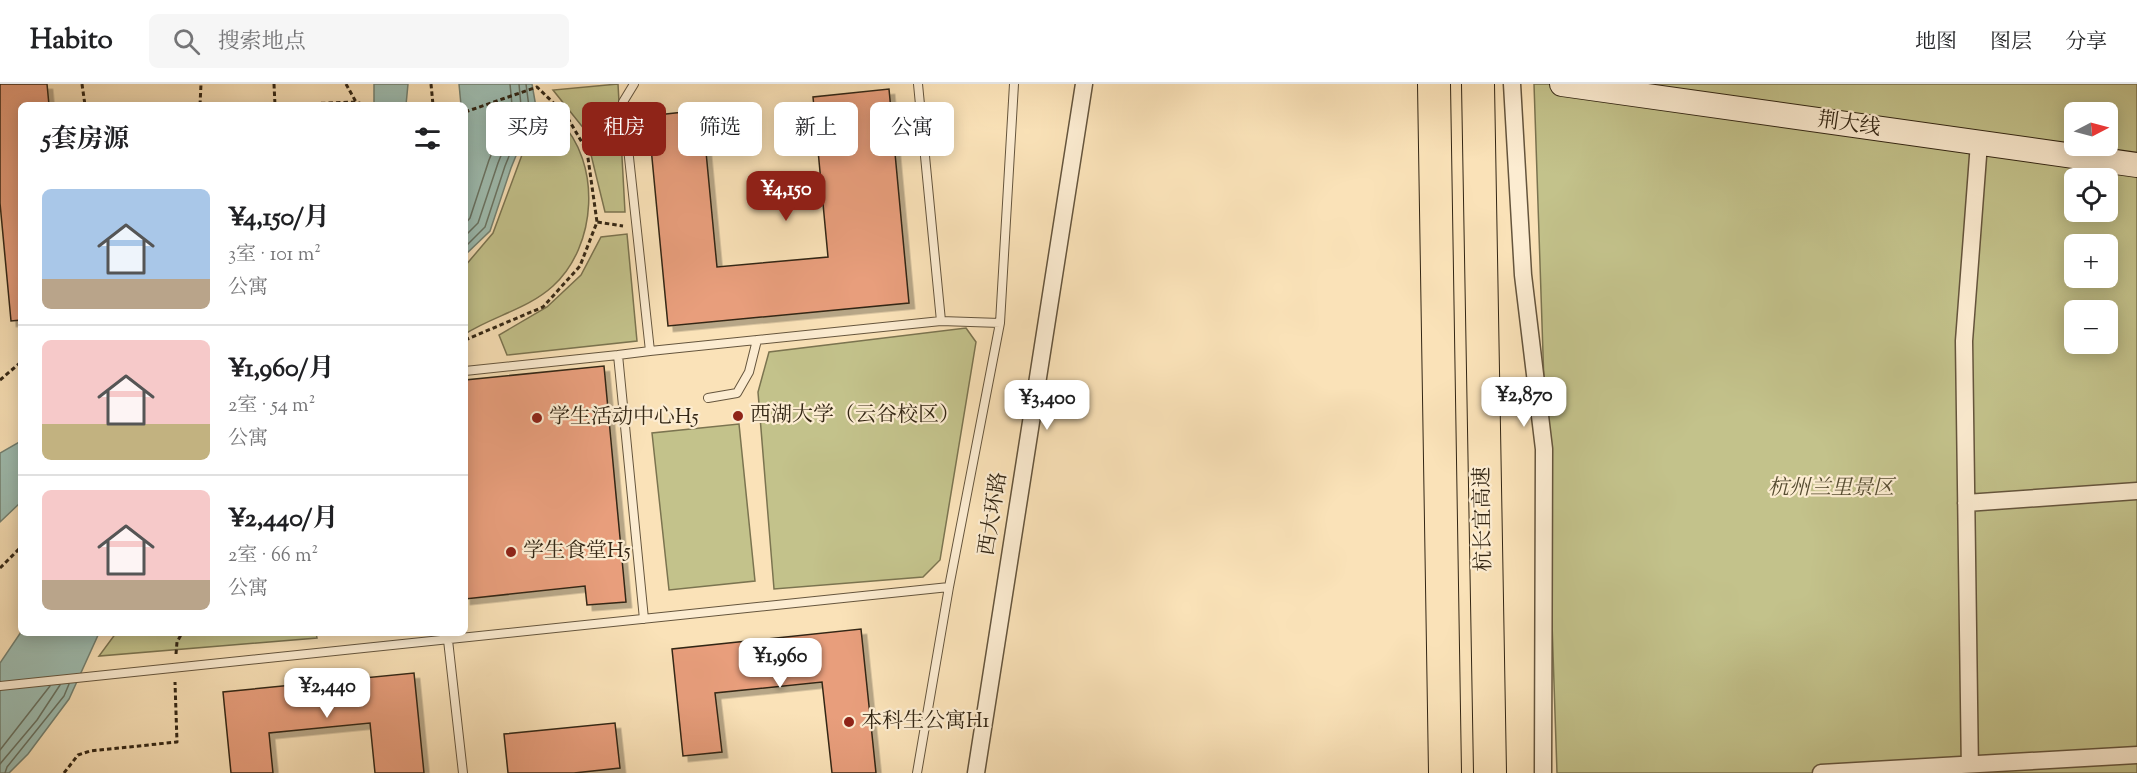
<!DOCTYPE html>
<html lang="zh">
<head>
<meta charset="utf-8">
<style>
	body { margin:0; font-family:"Sorts Mill Goudy","Noto Serif SC",serif; background:#f6f6f6; color:#202124; height:100vh; display:flex; flex-direction:column; font-size:22px; white-space:nowrap }
	* { box-sizing:border-box; margin:0 }
	p { font-size:20px; color:#757577 }
	.icon { flex:none; width:33px; height:33px; fill:none; stroke:currentColor; stroke-width:2; stroke-linecap:round; stroke-linejoin:round }
	.map { position:relative; flex:1; overflow:hidden }
	.drawer { position:absolute; left:18px; top:18px; width:450px; height:534px; display:flex; flex-direction:column; background:#fff; border-radius:9px; box-shadow:0 3px 15px #0003 }
	.drawer>* { flex:none }
	.hud { position:absolute; left:486px; top:18px; width:570px; height:54px; display:flex; gap:12px }
	.needle { width:39px; rotate:84deg }
	.tools { position:absolute; left:2064px; top:18px; display:grid; gap:12px }
	.tools a { display:grid; place-items:center; width:54px; height:54px; border-radius:9px; background:#fff; box-shadow:0 3px 15px #0003; font-size:30px }
	.price { position:absolute; translate:-50% -51px; padding:0 14px; border-radius:12px; background:#fff; color:#222; font-size:20px; line-height:39px; filter:drop-shadow(0 2px 3px #0008) }
	.price::after { content:''; position:absolute; left:50%; top:36px; width:18px; height:14px; margin-left:-9px; background:inherit; clip-path:polygon(0 0,100% 0,50% 100%) }
	.price.active { background:#8f2418; color:#fff }
	ul { padding:0; list-style:none }
	li { display:flex; align-items:center; gap:18px; height:150px; padding:0 24px }
	li+li { border-top:2px solid #e0e0e0 }
	li span { display:grid; place-items:center; flex:none; width:168px; height:120px; border-radius:9px; color:#555 }
	li>.icon { margin-inline-start:auto }
	span .icon { width:72px; height:72px; fill:#fffc; stroke-width:1 }
	li b { font-size:26px }
	h2 { display:flex; justify-content:space-between; align-items:center; height:72px; padding:0 24px; font-size:26px }
	.chip { padding:0 21px; border-radius:9px; background:#fff; box-shadow:0 3px 15px #0003; font-size:21px; line-height:54px }
	.chip.active { background:#8f2418; color:#fff }
	header { display:flex; align-items:center; gap:36px; box-sizing:border-box; height:84px; padding:0 30px; background:#fff; border-bottom:2px solid #e0e0e0 }
	header strong { font-size:28px }
	nav { display:flex; gap:33px; margin-inline-start:auto; font-size:21px }
	.search { width:420px; height:54px; background:#f6f6f6; display:flex; align-items:center; gap:15px; box-sizing:border-box; padding:0 21px; border-radius:9px; color:#757577; font-size:22px }
	.map>svg:first-child { display:block }
</style>
</head>
<body>
<header>
<strong>Habito</strong>
<div class="search"><svg class="icon" aria-label="search" viewBox="0 0 24 24"><circle cx="10" cy="10" r="6"/><path d="M15 15l6 6"/></svg>搜索地点</div>
<nav><a>地图</a><a>图层</a><a>分享</a></nav>
</header>
<div class="map">
<svg width="2137" height="689" viewBox="0 0 2137 689">
	<defs>
		<filter id="shadow"><feDropShadow dx="5.5" dy="5.5" stdDeviation="0" flood-color="#0004"/></filter>
	</defs>
	<rect width="100%" height="100%" fill="#fae2b8"/>
	<filter id="stains"><feTurbulence type="fractalNoise" baseFrequency=".00333" numOctaves="4"/><feColorMatrix values="0 0 0 0 .2 0 0 0 0 .09 0 0 0 0 .02 0 0 0 .5 -.17"/></filter>
	<radialGradient id="worn" r=".72"><stop offset=".6" stop-color="#630" stop-opacity="0"/><stop offset="1" stop-color="#630" stop-opacity=".3"/></radialGradient>
	<path fill="#c3c28b" stroke="#7b7450" stroke-width="1.5" fill-rule="evenodd" d="M618 0 625 128H605L585 46 553 6Z
		M1534 0H2137V689H1557ZM2074 28H2108V62H2074ZM2074 94H2108V128H2074ZM2074 160H2108V194H2074ZM2074 226H2108V260H2074Z
		M539 25C545 28 554 31 559 36 602 79 597 162 553 202 528 225 493 232 465 250V182L493 149Z
		M627 150 637 257 507 271 499 251 547 223 581 191 601 153Z
		M966 244 976 258 940 476 923 493 774 505 758 308 769 268Z
		M739 340 755 497 669 506 652 349Z
		M116 549H316L317 554 99 572Z"/>
	<path fill="#9ebdb1" stroke="#738172" stroke-width="1.5" d="M374 0H408L406 21H374Z
		M459 0H532L536 23 511 84 490 147 465 171V21H461Z
		M21 357V418L0 438V369Z
		M21 548 99 549 69 615 28 670 9 689H0V579Z"/>
	<g fill="none" stroke-linecap="round" stroke-linejoin="round">
		<path stroke="#687262" stroke-width="1.5" d="M465 140 470 134 489 76 512 21 510 0
			M465 152 478 139 498 79 521 22 519 0
			M465 163 485 143 505 82 529 23 526 0
			M0 666 50 602
			M0 680 37 636 60 601
			M5 689 7 683 64 612 69 600"/>
	</g>
	<path fill="#e89e7c" stroke="#332614" stroke-width="1.5" filter="url(#shadow)" d="M0 0H47L49 21H21V236L11 237 0 119Z
		M889 5 909 219 668 242 648 32 702 26 717 183 828 173 813 13Z
		M604 282 626 518 587 521 585 502 465 515V296Z
		M861 545 876 689H832L822 598 715 609 722 668 683 672 672 565Z
		M414 589 424 689H375L370 639 269 649 273 689H231L223 608Z
		M615 639 620 684 574 689H508L504 650Z"/>
	<g fill="none" stroke-linecap="round" stroke-linejoin="round">
		<g stroke="#65553d" stroke-width="10">
			<path id="lane" d="M634 0 623 18 650 267 618 271 644 535
				M918 0 941 237
				M650 267 941 237 1000 239
				M465 287 618 271
				M708 314 737 309 749 288 757 256
				M949 503 1000 239 1014 0
				M448 556 463 689
				M0 602 949 503 917 689"/>
		</g>
		<g stroke="#65553d" stroke-width="19">
			<path id="street" d="M1512 0 1523 191 1544 365 1543 689
				M1966 419 2137 407
				M976 689 1084 0
				M1821 689 2137 671
				M1970 689 1964 257 1979 59"/>
		</g>
		<g stroke="#332614" stroke-width="26">
			<path id="secondary" d="M1562 0 2137 81"/>
		</g>
		<g stroke="#332614" stroke-width="34">
			<path id="highway" d="M1434 0 1445 689
				M1478 0 1490 689"/>
		</g>
		<path stroke="#332614" stroke-width="3" stroke-dasharray="4.5 3" stroke-linecap="butt" d="M82 0 85 21
			M274 0 275 21
			M346 0 356 18
			M431 0 433 21
			M200 21 201 0
			M276 21 356 18 365 21
			M465 28 537 3 566 31 587 67 597 138
			M465 256 543 223 580 182 597 138 623 142
			M0 296 21 278
			M0 484 21 463
			M176 570 177 558 182 549
			M64 689 78 671 90 667 177 658 175 598"/>
		<use href="#lane" stroke="#fcecd1" stroke-width="8"/>
		<use href="#street" stroke="#fcecd1" stroke-width="16"/>
		<use href="#secondary" stroke="#fcecd1" stroke-width="24"/>
		<use href="#highway" stroke="#fae2b8" stroke-width="32"/>
	</g>
	<g fill="#8f2418" stroke="#fcecd1" stroke-width="2">
		<circle cx="738" cy="332" r="6"/>
		<circle cx="537" cy="334" r="6"/>
		<circle cx="511" cy="468" r="6"/>
		<circle cx="849" cy="638" r="6"/>
	</g>
	<g text-anchor="middle" dominant-baseline="central" stroke-width="4.5" stroke-linejoin="round" paint-order="stroke">
		<g font-size="21" fill="#332614" stroke="#fcecd1">
			<text transform="translate(1849 41) rotate(8)">荆大线</text>
			<text transform="translate(994 430) rotate(-81)">西大环路</text>
			<text transform="translate(1484 435) rotate(-91)">杭长宜高速</text>
		</g>
		<g font-size="21" fill="#332614" stroke="#fcecd1" text-anchor="start">
			<text x="750" y="332">西湖大学（云谷校区）</text>
			<text x="549" y="334">学生活动中心H5</text>
			<text x="523" y="468">学生食堂H5</text>
			<text x="861" y="638">本科生公寓H1</text>
		</g>
		<g font-size="21" font-style="italic" fill="#574d32" stroke="#fcecd1">
			<text x="1831" y="405">杭州兰里景区</text>
		</g>
	</g>
	<rect width="100%" height="100%" filter="url(#stains)"/>
	<rect width="100%" height="100%" fill="url(#worn)"/>
</svg>
<div class="tools">
<a><svg class="needle" viewBox="-14 -14 28 28"><path d="M0-13l5 13h-10z" fill="#e53935"/><path d="M0 13l5-13h-10z" fill="#757577"/></svg></a>
<a><svg class="icon" aria-label="locate" viewBox="0 0 24 24"><circle cx="12" cy="12" r="6"/><path d="M12 2v4M12 18v4M2 12h4M18 12h4"/></svg></a>
<a>+</a>
<a>−</a>
</div>
<b class="price active" style="left:786px;top:138px">¥4,150</b>
<b class="price" style="left:1524px;top:344px">¥2,870</b>
<b class="price" style="left:1047px;top:347px">¥3,400</b>
<b class="price" style="left:780px;top:605px">¥1,960</b>
<b class="price" style="left:327px;top:635px">¥2,440</b>
<div class="hud">
<a class="chip">买房</a>
<a class="chip active">租房</a>
<a class="chip">筛选</a>
<a class="chip">新上</a>
<a class="chip">公寓</a>
</div>
<section class="drawer">
<h2>5套房源<svg class="icon" aria-label="filters" viewBox="0 0 24 24"><path d="M4 7h16M4 17h16"/><circle cx="9" cy="7" r="2"/><circle cx="15" cy="17" r="2"/></svg></h2>
<ul>
<li><span style="background:linear-gradient(#a9c7e8 75%,#b9a48a 0)"><svg class="icon" aria-label="home" viewBox="0 0 24 24"><path d="M3 11l9-7 9 7M6 9v11h12V9"/></svg></span><div><b>¥4,150/月</b><p>3室 · 101 m²</p><p>公寓</p></div></li>
<li><span style="background:linear-gradient(#f6c9c9 70%,#c2b280 0)"><svg class="icon" aria-label="home" viewBox="0 0 24 24"><path d="M3 11l9-7 9 7M6 9v11h12V9"/></svg></span><div><b>¥1,960/月</b><p>2室 · 54 m²</p><p>公寓</p></div></li>
<li><span style="background:linear-gradient(#f6c9c9 75%,#b9a48a 0)"><svg class="icon" aria-label="home" viewBox="0 0 24 24"><path d="M3 11l9-7 9 7M6 9v11h12V9"/></svg></span><div><b>¥2,440/月</b><p>2室 · 66 m²</p><p>公寓</p></div></li>
</ul>
</section>
</div>
</body>
</html>
